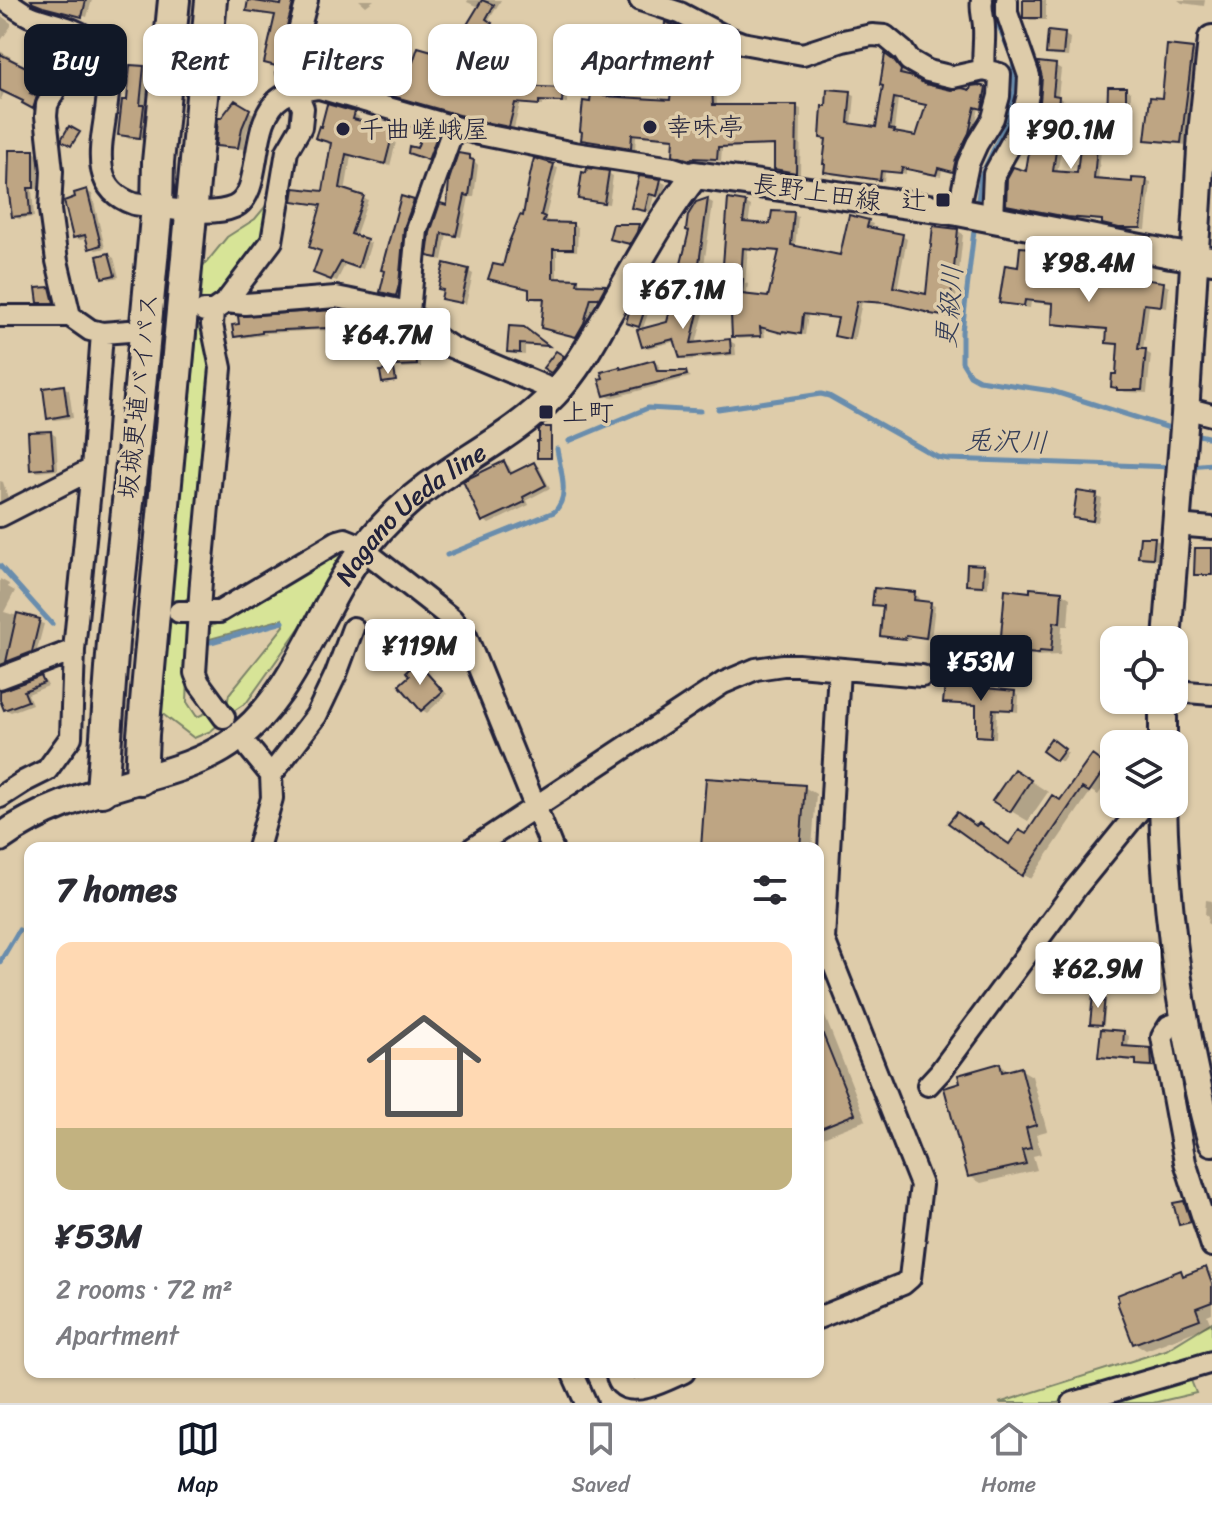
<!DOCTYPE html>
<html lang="en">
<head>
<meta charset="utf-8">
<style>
	body { margin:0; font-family:Sriracha,"Klee One",sans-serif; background:#f7f7f7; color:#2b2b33; height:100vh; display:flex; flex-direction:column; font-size:30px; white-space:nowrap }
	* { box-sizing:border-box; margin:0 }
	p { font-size:26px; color:#7c7c81 }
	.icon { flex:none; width:44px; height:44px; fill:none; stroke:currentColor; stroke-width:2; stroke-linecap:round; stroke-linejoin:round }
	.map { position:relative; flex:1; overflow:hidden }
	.sheet { position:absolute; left:24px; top:842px; width:800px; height:536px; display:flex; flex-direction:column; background:#fff; border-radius:16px; box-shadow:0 2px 6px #0004 }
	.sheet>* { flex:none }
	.guide { position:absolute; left:24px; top:24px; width:800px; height:72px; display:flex; gap:16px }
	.fabs { position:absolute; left:1100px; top:626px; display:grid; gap:16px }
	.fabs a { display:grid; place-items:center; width:88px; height:88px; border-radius:16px; background:#fff; box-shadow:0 2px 6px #0004; font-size:40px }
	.price { position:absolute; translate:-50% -68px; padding:0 18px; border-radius:8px; background:#fff; color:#222; font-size:26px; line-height:52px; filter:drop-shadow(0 2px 4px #0008) }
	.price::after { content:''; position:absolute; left:50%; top:48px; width:24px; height:18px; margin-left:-12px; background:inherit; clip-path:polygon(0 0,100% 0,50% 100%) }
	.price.current { background:#111827; color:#fff }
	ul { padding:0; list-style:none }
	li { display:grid; align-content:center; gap:16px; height:424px; padding:0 32px }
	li+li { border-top:2px solid #e1e1e2 }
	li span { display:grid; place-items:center; height:248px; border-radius:16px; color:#555 }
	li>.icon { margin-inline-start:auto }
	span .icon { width:144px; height:144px; fill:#fffc; stroke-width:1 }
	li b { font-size:34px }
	h2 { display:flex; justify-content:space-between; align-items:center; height:96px; padding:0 32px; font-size:34px }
	.pill { padding:0 28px; border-radius:16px; background:#fff; box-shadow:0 2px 6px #0004; font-size:28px; line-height:72px }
	.pill.current { background:#111827; color:#fff }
	.tabs { display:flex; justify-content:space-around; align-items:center; height:112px; border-top:2px solid #e1e1e2; background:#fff; font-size:22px; color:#7c7c81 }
	.tabs a { display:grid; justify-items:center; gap:4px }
	.tabs .current { color:#111827 }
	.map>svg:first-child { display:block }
</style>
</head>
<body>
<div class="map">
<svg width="1212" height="1403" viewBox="0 0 1212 1403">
	<rect width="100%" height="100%" fill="#deccaa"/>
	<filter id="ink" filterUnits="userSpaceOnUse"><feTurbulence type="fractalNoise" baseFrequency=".0125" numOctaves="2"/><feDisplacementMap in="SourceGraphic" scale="16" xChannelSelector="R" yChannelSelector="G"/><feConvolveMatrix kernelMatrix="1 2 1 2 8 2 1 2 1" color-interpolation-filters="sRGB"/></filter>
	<g filter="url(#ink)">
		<path fill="#d7e497" stroke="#7c8369" stroke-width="2" d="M272 193 269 214 263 233 213 301 199 306 202 268 227 237 255 219 265 207Z
			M203 320 214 367 192 594 183 602 171 601 198 322Z
			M344 548 346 551 300 627 247 702 232 712 227 705 229 694 284 626 283 619 210 639H205L206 628 221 622 296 574Z
			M169 620 184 623 190 630 187 702 197 717 210 711 220 723 211 731 194 738 160 712Z
			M1212 1322V1356L1058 1403H999L1166 1350Z
			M1190 1378 1196 1393 1153 1403H1102Z"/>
		<path fill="#0003" fill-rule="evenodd" d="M32 0H92L87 17Z
			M284 0H294L298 3 281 68 266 62 277 16 253 13 248 10 283 7Z
			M359 0H374L366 6Z
			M468 0H501L488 22 495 26 487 39 468 27 480 8 467 2Z
			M1025 0H1046V20H1030L1025 17Z
			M1178 0H1205L1204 6 1182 3Z
			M0 15 11 23V26L0 42Z
			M677 28 682 31 680 58 692 61 690 75 714 79 726 70 731 73 730 87H716L717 107H796L801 109 800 174 781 170 776 146 722 148 721 161 697 159 696 161 680 156 676 139 636 136 635 150 588 141 583 139 592 104 613 58 618 60 608 98 672 102 675 72 665 69Z
			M1065 35 1070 38 1068 57 1053 56 1048 53Z
			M51 39 68 48 56 72 39 63Z
			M531 39 536 41 523 88 563 90 567 93V103L543 102V106L520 104 514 128 490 123 385 93 415 64 452 59 457 61 456 65 475 70 479 72 478 75 501 81Z
			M1192 49 1197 52 1186 145 1152 141 1147 139 1163 100Z
			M0 51 11 57 9 60 42 78 33 97 40 100 37 109 24 103 25 100 5 91 0 101Z
			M887 58 898 65 905 74 904 77 924 86 951 92H971L986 89 990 92 986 110 979 108 973 135 957 173 942 169 941 176 906 169V174L893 171V173L885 172 884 181 831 174 827 171 826 140 822 137 850 93 855 95 852 126 878 129ZM898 99 928 106 918 138 900 135 894 131Z
			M1056 66 1061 69 1058 97 1064 101 1062 123 1098 126 1103 129 1098 181 1134 184 1146 181 1151 183 1146 230 1127 229 1109 226 1104 223V221L1074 219 1013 207 1008 204 1028 173ZM1062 146 1081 148 1079 175 1057 173Z
			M143 68 152 73 149 141 129 139 121 134Z
			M352 78 365 82 364 86 351 82Z
			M1126 89 1131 92 1130 120H1114L1109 117Z
			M236 103 254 114 247 131 244 149 223 147 218 144Z
			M354 114 359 117 358 122 398 134 390 166 351 156 345 192 368 200 355 237 371 243 363 269 346 263 337 281 320 275 323 251 322 206 299 203 294 200 325 193Z
			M436 137 441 140 434 161 415 155 419 150Z
			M34 152 39 155 38 189H32L34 217 19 219 14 216Z
			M470 157 478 165 474 197H469L461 237 447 234 442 260 434 258 430 255Z
			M536 161 558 168 545 219 549 221 548 224 573 225 578 228 577 251 557 250V280L577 281 582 284V286L605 287 609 290 604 300H596L589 326 581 338 543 327 546 300H536L531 297V290L495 281 504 269 525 219Z
			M608 173 613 176 609 204 585 201 580 198Z
			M660 181 666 184 662 197 654 195 650 212 638 210 633 207Z
			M86 191 92 194 105 248 96 250 91 247 88 238 80 240 75 237Z
			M708 200 713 203 703 272 687 270 682 267 697 204Z
			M730 201 746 203 751 206 748 225 772 226 793 214 798 217 795 248 842 257 868 222 873 224 871 230 902 236 907 239 897 290 928 296 958 231 963 234 954 318 937 316 894 305 862 302 854 341 837 335 840 319 808 315 805 335 787 334 764 328 765 337 739 339 734 336 732 293 723 289ZM748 249 781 252 770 299 746 297 748 284 745 283Z
			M413 202 418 205 401 297 382 291 387 271Z
			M614 226H639L644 229 636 245 617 241Z
			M1032 250 1038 253 1036 270 1061 269 1074 254 1079 258 1111 262 1117 265 1116 278 1163 284 1169 287 1167 308 1149 306 1143 350 1151 355 1147 393 1125 392 1113 386 1118 376 1120 345H1114L1108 341 1109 331 1060 326 1054 323 1055 305 1031 302 1030 308 1007 305 1002 302Z
			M109 255 114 258 119 277 109 279 104 276Z
			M468 271 473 274 466 304 444 298Z
			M49 289 55 292 58 305H45L40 302Z
			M649 296 653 299 643 328 632 324Z
			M700 302 706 305 696 344 730 341 735 344 736 355 687 360 682 357 677 341 648 348 643 345 668 324Z
			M354 316 360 319 361 333 335 334 329 330 266 333 267 335 241 338 236 335 235 326Z
			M530 333 549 347 525 345V355L514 354 509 351Z
			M413 337 420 341 421 367 403 368 398 365Z
			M557 353 564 359 554 373 546 367Z
			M654 362 659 365 661 373H686L691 377 611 398 605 395 623 371Z
			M63 387 69 390 73 418 54 420 49 417Z
			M51 433 56 436 58 470 38 472 32 469Z
			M504 463 509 466 513 474 534 464 539 467 550 488 527 500 529 505 489 524 484 520Z
			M0 481 3 482 9 501 0 505Z
			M1096 496 1102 499 1098 522 1081 520 1076 517Z
			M1154 539 1160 542 1158 560 1145 559 1140 556Z
			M984 567 989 570 988 588 974 587 968 584Z
			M0 579 9 584 8 587 15 591 4 612 44 624 36 654 0 668Z
			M1062 593 1070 598 1068 626H1062L1060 655 1037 656 1031 653 1010 651 1002 647 1032 594Z
			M914 594 919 597 918 602 930 604 935 606 931 639 910 637V640L887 638 882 635 885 607 874 604Z
			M1109 657H1114V680L1107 677Z
			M418 665 423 668 447 694 427 713 422 710 412 676Z
			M41 679 46 682 48 686 28 694 32 704 11 712 5 709 0 692Z
			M1014 693 1019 696 1018 712 997 710 996 738H982L978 735V706L950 704 945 702Z
			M1056 744 1068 753 1062 762 1057 759Z
			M1100 763 1114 772 1098 795 1091 791 1031 879 1023 875 977 828 1010 846 1027 836Z
			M1015 771 1048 792 1028 821 1011 811Z
			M804 787 816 794 812 848H703Z
			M1206 900 1212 901V926L1207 923 1208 917 1205 915Z
			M1104 998 1106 999 1104 1025 1094 1024Z
			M818 999 866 1120 818 1139Z
			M1124 1033 1129 1036 1128 1049 1150 1050 1156 1053 1157 1068 1143 1067 1138 1064V1062L1106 1058 1101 1055Z
			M1000 1065 1011 1072 1020 1069 1032 1076 1047 1131 1036 1134 1041 1154 1033 1156 1037 1170 981 1183 969 1176Z
			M1205 1269 1212 1273V1313L1207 1315 1211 1325 1146 1350 1135 1343 1181 1273 1187 1276Z"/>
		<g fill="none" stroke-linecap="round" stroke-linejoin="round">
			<path stroke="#698dad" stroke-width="5" d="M977 208 981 176 1009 117 1015 90 1013 60 996 19 997 5
				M975 222 962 332V362L970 375 979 380 1052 391 1176 430
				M718 409 821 394 829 396 937 457 948 459 1172 467
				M1194 434 1212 438
				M569 441 648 408 700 411
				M1189 466 1212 464
				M447 555 554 512C571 497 560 469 557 449
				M0 566 52 624
				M211 642 283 622
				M0 962 19 930"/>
		</g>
		<path fill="#bea583" stroke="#22223b" stroke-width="2" fill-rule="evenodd" d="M31 0H86L82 17 43 7 33 3Z
			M248 0 281 5 282 0H294L276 66 264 63 275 15 246 11Z
			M482 0 494 5 486 19 492 23 482 39 465 28Z
			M1023 0H1041V18H1023Z
			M665 22 678 27 676 55 688 56 686 73 712 75V83L713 68H727L726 85 712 86 713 105H797L796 173 774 169V145L718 147 717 159 692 158 690 160 673 155 674 138 632 134 631 148 581 140 582 132 580 131 583 101 590 102 593 73H591L596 51 614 56 604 96 670 100 673 71 663 70 666 36H664Z
			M513 31 532 37 518 86 563 88 562 102 539 101V105L515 103 509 127 484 122 378 92 381 73 384 74 386 58 413 62 418 47 453 57 451 62 475 68 474 72 499 79Z
			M1048 31 1065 33 1063 55 1046 54Z
			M50 36 64 44 50 71 36 63Z
			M1167 45 1193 48 1181 143 1145 140 1150 97 1162 98Z
			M0 54 40 74 30 93 37 96 33 109 22 103 23 101 0 90Z
			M885 54 893 60 901 70 900 74 913 77 925 84 951 90 962 88 970 90 971 86 979 85 986 87 982 109 975 107 969 133 956 159 953 172 938 168 936 175 902 168 901 173 881 171 880 180 824 172 825 164H823L826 139 820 138 822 106H826L827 89 851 91 848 123 876 127 883 86 880 85ZM894 98 926 105 916 136 894 132 895 130 889 129Z
			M1038 62 1056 64 1053 95 1059 96 1057 121 1099 124 1094 179 1132 182V178L1147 179 1141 228H1119L1102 224V220L1067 217 1006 205 1007 178 1013 167 1026 171 1033 126 1038 127 1042 77ZM1057 144 1080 147 1077 173 1053 171Z
			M130 65 144 66 140 105H144L140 138 118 135 122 100H127Z
			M1108 87H1126V118H1107Z
			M235 100 250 109 242 128 238 148 216 146 218 118H221Z
			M327 104 355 112 353 119 394 129 385 164 346 154 340 188 364 196 351 234 367 239 358 268 341 262 331 280 313 273 321 251 309 247 321 205 292 201 294 188 323 191 331 143 315 138 319 126 321 127Z
			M69 126 80 132 71 146 62 141V138Z
			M423 131 437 136 428 160 408 153 409 146 417 148Z
			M9 150H34V188H28L30 215 12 217 8 187Z
			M458 153 470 155V159L474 160 469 196 465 195 456 236 442 233 438 258 427 256 430 233 440 203 447 205 449 180Z
			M534 158 554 164 541 215 545 217 543 222 573 223V249H553V278L578 279 577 284 606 285 599 298H591L584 323 576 337 541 328 544 298H529V289L488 279 493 264 503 266 509 242 520 215 523 216 529 180Z
			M587 168 609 171 604 203 578 199 582 172 586 173Z
			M639 176 661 179 657 196 649 194 645 211 631 208Z
			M87 189 101 245 89 249 85 235 73 238 64 201 75 197 74 193Z
			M401 196 414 200 404 228 399 285 396 296 380 292 385 271 381 270Z
			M708 198 698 271 680 268 689 231 686 230 688 215 696 202Z
			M728 199 746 202 743 222 770 224 772 211 794 212 791 245 840 255 849 215 869 220 867 227 903 234 893 287 926 294 933 226 958 229 949 317 930 314V313L887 303 857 301 849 339 834 336 838 318 803 314 801 334 783 331 782 333 760 327 761 336 732 337 730 291H721ZM743 248 779 251 768 297 742 294 743 279H741Z
			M613 224H639L637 232 630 244 609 239Z
			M1020 247 1033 248 1031 267 1055 269V267H1059L1061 251 1074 253V256L1112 260 1110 275 1164 282 1161 306 1144 304 1138 349H1146L1142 390H1117V388L1111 387 1112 374H1116L1118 344 1106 343 1107 329 1052 324 1053 303 1025 300 1024 306 999 303 1005 265 1018 267Z
			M109 253 115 275 102 278 97 256Z
			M444 263 469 269 461 303 441 299 443 290 438 289Z
			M50 287 54 303H38L36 288Z
			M640 291 650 294 639 327 626 323 630 308Z
			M674 294 701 300 691 343 730 339 731 353 680 358 674 339 642 347 637 330 667 322Z
			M335 310 355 314 356 331 327 332V328L262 331V333L234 337 232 325 239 324 238 316Z
			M509 326 524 327 549 346 520 344V353L507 352Z
			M413 335 415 337 417 365 396 366 395 336Z
			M556 351 564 356 551 373 543 368Z
			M654 360 657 371H686L687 375 604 396 599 379 603 378 601 372 620 367 621 369Z
			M394 369 396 381 382 383 380 371Z
			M64 385 68 415 47 419 43 388Z
			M541 427H551V458H537V441H539V430Z
			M51 431 54 468 30 470 28 432Z
			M504 461 510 474 534 462 546 485 523 497 525 502 482 522 463 481Z
			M1077 491 1097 494 1093 521 1073 518Z
			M1140 537H1155L1153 558 1138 557Z
			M1195 548H1212V575H1194Z
			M967 564 984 565 983 586 966 585Z
			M874 588 915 592 914 600 931 602 926 638 906 635 905 639 880 636 883 606 872 605Z
			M1030 588 1062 591 1060 623 1054 622 1051 652 1040 651 1039 654 1026 653V650L1000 648 1005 589 1030 592Z
			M17 613 40 619 32 652 6 662Z
			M417 662 443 691 421 711 399 685 409 676 406 672Z
			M41 676 44 683 24 691 28 701 4 710 0 700V691Z
			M945 684 1015 691 1013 710 993 709 991 737 976 736V705L943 703Z
			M1051 738 1065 749 1056 761 1042 751Z
			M1092 755 1107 766 1089 792 1082 788 1022 876 948 823 957 812 976 826 979 823 1009 844 1019 830 1026 834 1052 795 1060 800Z
			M1014 769 1031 780 1010 812 992 801Z
			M706 778 805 785 800 848H701Z
			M1093 995 1105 996 1102 1025 1090 1024Z
			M818 1022 855 1114 818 1129Z
			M1101 1029 1124 1031 1123 1046 1151 1048 1152 1066 1136 1065V1060L1098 1057Z
			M1000 1063 1002 1072 1021 1067 1036 1125 1026 1128 1031 1148 1022 1150 1026 1164 968 1177 944 1088 960 1083 958 1075Z
			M1184 1201 1191 1222 1179 1225 1173 1203Z
			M1206 1267 1212 1284V1302L1196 1308 1200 1319 1133 1344 1117 1302 1119 1301 1117 1295 1181 1270 1183 1276Z"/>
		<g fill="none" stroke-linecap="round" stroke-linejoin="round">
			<g stroke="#22223b" stroke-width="26">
				<path id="minor" d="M4 0C13 5 21 12 30 16 54 26 85 27 100 51 130 95 65 181 134 204 161 207 209 218 234 207 265 194 247 119 282 97 292 90 307 90 319 88L479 134 574 153 673 168 695 175
					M640 0 680 13 726 37 742 43 803 54 843 41 872 35 885 36 903 51 909 60 928 71 953 77 984 70 1000 74 999 96 993 118 977 144 968 164 958 212
					M982 0C980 10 984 18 984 28 985 42 982 56 984 70
					M992 217 994 174 1019 129 1028 95 1029 76 1007 13V0
					M226 302 272 241 287 151 301 127 303 108 288 72 307 0
					M204 311H213L226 302 245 304 336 297 351 300 409 312 431 334 451 347 544 386 553 395
					M213 311 212 325 221 368 201 581 195 673 199 683 224 717
					M409 312 417 230 454 127
					M0 316H70
					M102 333 129 331
					M1185 408 1212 415
					M0 516 92 469
					M1176 525 1212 528
					M179 612H219L338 541 345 539 355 543 452 619 466 636 552 848
					M0 678 74 650
					M1174 691 1212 694
					M249 748 271 775 272 798 258 848
					M271 775 316 716 336 674 353 628
					M0 797 25 781 47 770 71 737 74 650 92 469 102 333 90 330 70 316 57 261 50 210 52 171 46 116 47 105 74 52 85 36
					M473 848 723 683 756 669 783 665H798L922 676
					M1185 1021 1169 1026 1162 1037 1185 1162 1212 1246
					M928 1085 940 1072 1076 888 1142 807 1148 804
					M818 1318 903 1284 910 1278 921 1185 824 940 839 669
					M572 1372 586 1403
					M616 1372C616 1374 619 1383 621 1384 634 1398 670 1378 684 1372
					M1073 1403 1212 1362"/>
			</g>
			<g stroke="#22223b" stroke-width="32">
				<g id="major">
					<path d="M1167 640 1185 415 1202 133 1212 39"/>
					<path d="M1163 744V700"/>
					<path d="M1163 804C1165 890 1175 975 1192 1059 1198 1087 1203 1115 1212 1142"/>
					<path id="s1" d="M0 838C44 806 94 793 145 778 174 770 204 761 229 744 298 696 316 609 366 546 389 517 416 493 447 473 484 448 523 427 554 394 575 372 590 346 605 319 634 271 660 219 695 175L958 212 1171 254 1212 260"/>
				</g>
			</g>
			<g stroke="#22223b" stroke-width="36">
				<path id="highway" d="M141 779 143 735 160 547 211 0
					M102 791 113 642 138 408 157 207 158 162 174 0"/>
			</g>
			<use href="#minor" stroke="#deccaa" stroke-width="20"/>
			<use href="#major" stroke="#deccaa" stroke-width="26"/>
			<use href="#highway" stroke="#deccaa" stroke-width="30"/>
		</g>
	</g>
	<g fill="#22223b" stroke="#deccaa" stroke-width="3">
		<circle cx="650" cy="127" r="8"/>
		<circle cx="343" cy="129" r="8"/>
		<rect x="935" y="192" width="16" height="16" rx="4"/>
		<rect x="538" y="404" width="16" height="16" rx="4"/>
	</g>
	<g text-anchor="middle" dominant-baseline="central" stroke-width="7" stroke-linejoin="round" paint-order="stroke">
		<g font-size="26" fill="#22223b" stroke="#deccaa" text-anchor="start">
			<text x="666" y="127">幸味亭</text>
			<text x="359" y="129">千曲嵯峨屋</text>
			<text x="927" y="200" text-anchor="end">辻</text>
			<text x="562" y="412">上町</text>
		</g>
		<g font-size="26" fill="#22223b" stroke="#deccaa">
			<text transform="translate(817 192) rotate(8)">長野上田線</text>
			<text transform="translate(138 396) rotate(-84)">坂城更埴バイパス</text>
			<text stroke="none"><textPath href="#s1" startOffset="546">Nagano Ueda line</textPath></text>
		</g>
		<g font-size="28" font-style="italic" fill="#343d58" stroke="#deccaa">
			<text transform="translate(949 306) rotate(-85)">更級川</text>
			<text transform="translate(1006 441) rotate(2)">兎沢川</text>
		</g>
	</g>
</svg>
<div class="fabs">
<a><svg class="icon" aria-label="locate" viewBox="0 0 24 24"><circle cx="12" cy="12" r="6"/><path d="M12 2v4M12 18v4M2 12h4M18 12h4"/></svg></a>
<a><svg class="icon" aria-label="layers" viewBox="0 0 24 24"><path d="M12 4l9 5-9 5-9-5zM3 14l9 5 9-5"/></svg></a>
</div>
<b class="price" style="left:1071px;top:171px">¥90.1M</b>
<b class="price" style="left:1089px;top:304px">¥98.4M</b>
<b class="price" style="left:683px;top:331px">¥67.1M</b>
<b class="price" style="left:388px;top:376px">¥64.7M</b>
<b class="price" style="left:420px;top:687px">¥119M</b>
<b class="price current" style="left:981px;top:703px">¥53M</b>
<b class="price" style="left:1098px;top:1010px">¥62.9M</b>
<div class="guide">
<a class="pill current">Buy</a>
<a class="pill">Rent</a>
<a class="pill">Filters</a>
<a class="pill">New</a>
<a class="pill">Apartment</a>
</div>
<section class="sheet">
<h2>7 homes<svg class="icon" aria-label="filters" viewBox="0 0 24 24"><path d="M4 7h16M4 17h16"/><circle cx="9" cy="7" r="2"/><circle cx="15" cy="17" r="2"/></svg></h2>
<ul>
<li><span style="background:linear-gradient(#ffd9b3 75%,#c2b280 0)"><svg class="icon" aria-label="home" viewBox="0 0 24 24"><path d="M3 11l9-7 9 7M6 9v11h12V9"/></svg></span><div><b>¥53M</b><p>2 rooms · 72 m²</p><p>Apartment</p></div></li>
</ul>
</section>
</div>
<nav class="tabs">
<a class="current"><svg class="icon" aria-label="map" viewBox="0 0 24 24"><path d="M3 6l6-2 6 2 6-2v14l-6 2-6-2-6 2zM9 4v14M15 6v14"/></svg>Map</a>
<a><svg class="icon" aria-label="saved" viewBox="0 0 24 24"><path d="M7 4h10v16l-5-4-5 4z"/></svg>Saved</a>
<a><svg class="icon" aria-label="home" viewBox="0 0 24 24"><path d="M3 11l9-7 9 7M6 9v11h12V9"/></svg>Home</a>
</nav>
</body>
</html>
